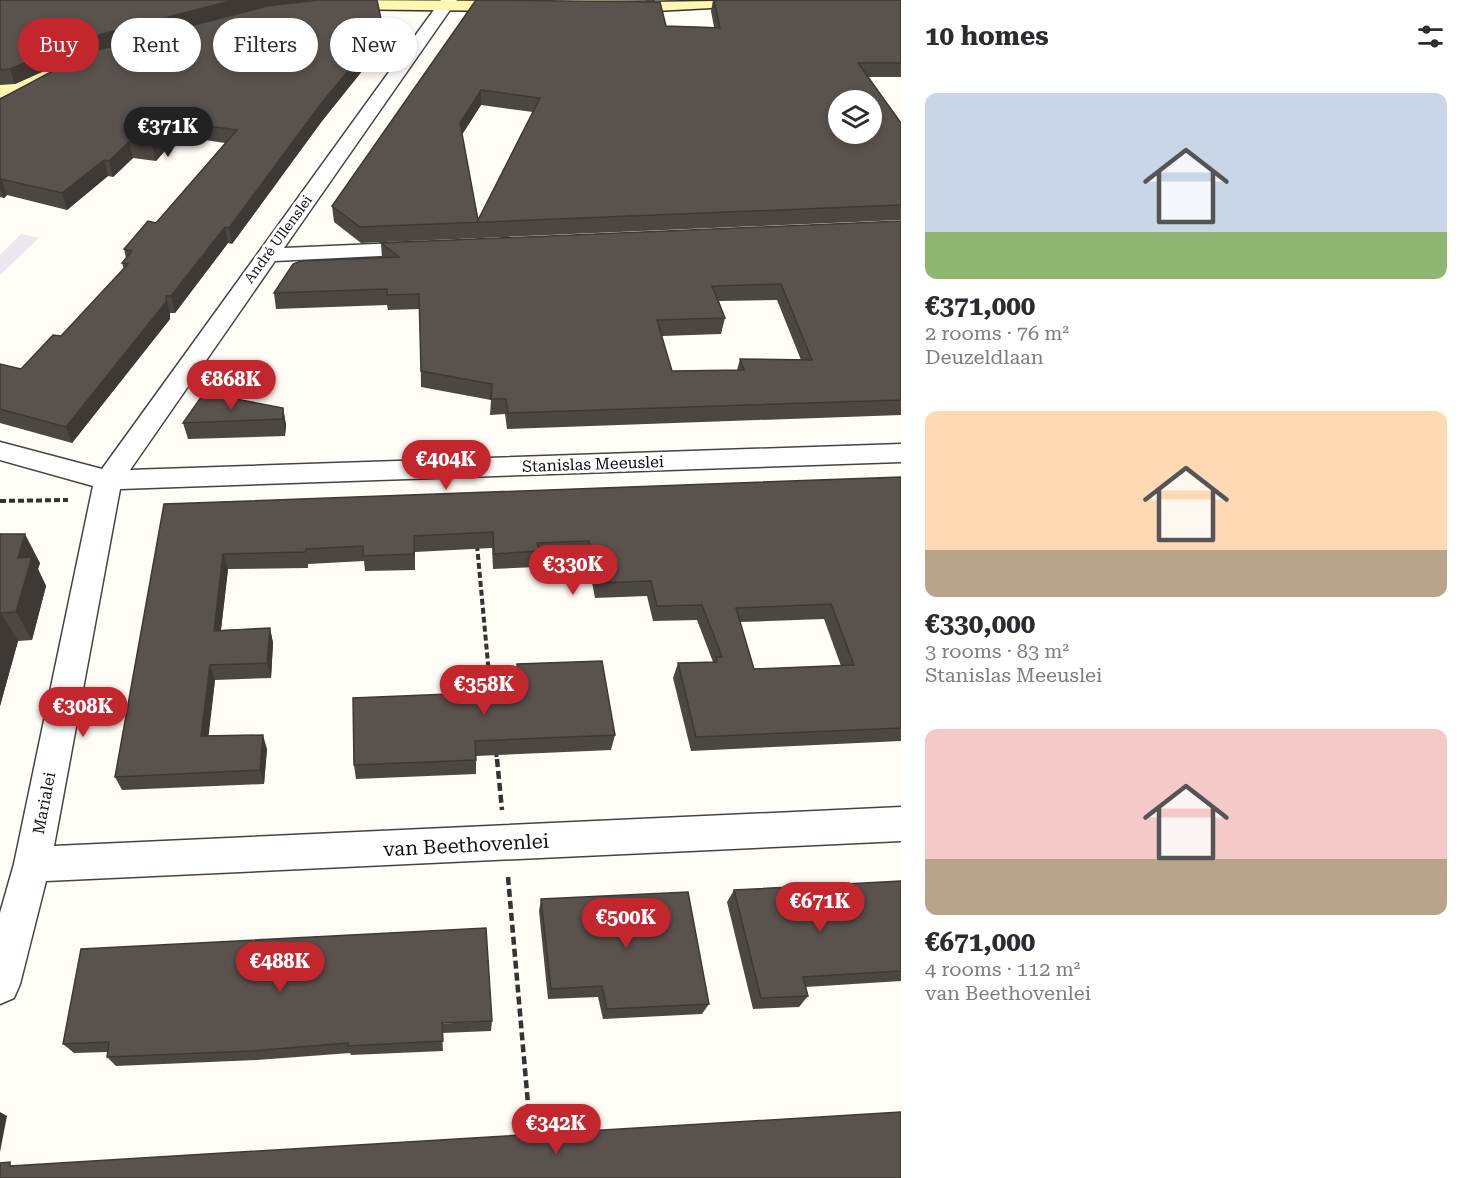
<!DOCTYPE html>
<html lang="en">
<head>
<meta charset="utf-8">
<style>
	body { margin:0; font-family:"Roboto Serif",serif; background:#f7f7f7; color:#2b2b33; height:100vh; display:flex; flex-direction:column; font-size:22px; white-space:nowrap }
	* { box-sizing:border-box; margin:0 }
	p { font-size:20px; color:#7c7c81 }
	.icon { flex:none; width:33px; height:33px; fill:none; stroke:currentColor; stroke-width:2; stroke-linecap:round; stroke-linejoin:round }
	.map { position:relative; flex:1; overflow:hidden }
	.drawer { display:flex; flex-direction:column; background:#fff; width:570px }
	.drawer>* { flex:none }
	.banner { position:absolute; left:18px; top:18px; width:570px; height:54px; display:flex; gap:12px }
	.fabs { position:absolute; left:828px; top:90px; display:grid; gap:12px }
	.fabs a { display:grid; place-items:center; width:54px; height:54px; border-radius:50%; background:#fff; box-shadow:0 3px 9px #0003; font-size:30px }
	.price { position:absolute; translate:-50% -51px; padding:0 14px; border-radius:21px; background:#c4262e; color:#fff; font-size:20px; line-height:39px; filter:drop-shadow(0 2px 3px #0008) }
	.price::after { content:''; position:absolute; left:50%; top:36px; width:18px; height:14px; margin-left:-9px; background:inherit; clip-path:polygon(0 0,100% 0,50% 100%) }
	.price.selected { background:#222; color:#fff }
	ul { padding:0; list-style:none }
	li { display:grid; align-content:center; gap:12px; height:318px; padding:0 24px }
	li span { display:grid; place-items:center; height:186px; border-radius:12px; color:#555 }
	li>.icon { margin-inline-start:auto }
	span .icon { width:108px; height:108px; fill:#fffc; stroke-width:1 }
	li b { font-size:26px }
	h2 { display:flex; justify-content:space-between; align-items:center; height:72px; padding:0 24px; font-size:26px }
	.pill { padding:0 21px; border-radius:27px; background:#fff; box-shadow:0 3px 9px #0003; font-size:21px; line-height:54px }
	.pill.selected { background:#c4262e; color:#fff }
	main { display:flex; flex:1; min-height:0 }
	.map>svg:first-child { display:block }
</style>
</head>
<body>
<main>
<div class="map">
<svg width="901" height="1178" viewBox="0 0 901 1178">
	<rect width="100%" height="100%" fill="#fffdf5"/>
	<path fill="#eee6ef" d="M21 234 39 238 0 275V255Z"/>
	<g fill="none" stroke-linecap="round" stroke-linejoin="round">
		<g stroke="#444" stroke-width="3">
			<path id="street" d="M441 0H457L284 248 421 242 429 243 432 248 429 253 421 254 275 261 130 470 901 444V462L120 489 54 846 901 807V841L46 881 20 984 14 998 0 1004V913L14 864 93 486 0 460V442L102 469Z"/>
		</g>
		<g stroke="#333" stroke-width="3">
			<path id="secondary" d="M331 0 517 1 523 2 526 6 523 10 517 11 326 9 323 5Z
				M552 0H646V2L780 0 777 4 771 5 636 12 611 11 609 6 561 5 555 4Z
				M135 36 141 37 144 41 141 45 72 66 0 98V84C43 62 88 47 135 36Z"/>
		</g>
		<path stroke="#333" stroke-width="4" stroke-dasharray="6 3" stroke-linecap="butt" d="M0 501 68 500
			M477 545 491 696
			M496 751 497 761"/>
		<path stroke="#333" stroke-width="4.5" stroke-dasharray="8 4" stroke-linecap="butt" d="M497 759 502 810
			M508 877 531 1138"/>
		<use href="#street" fill="#fff" fill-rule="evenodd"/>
		<use href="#secondary" fill="#fff6b0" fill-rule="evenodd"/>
	</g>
	<path fill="#4d4742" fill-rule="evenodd" d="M0 0 390 20 391 35 322 121 232 244 228 243 175 313H170V319L72 443 0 423V364L21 369 61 336 124 269 122 263 126 258 124 249 156 223 225 143 178 136 156 161 133 158 113 177 108 176 67 210 7 195 4 198 0 197V99L194 25 82 54 15 84 0 85Z
		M476 0 666 26 714 27 711 11 713 0H901V77H868L901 123V220L361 243 334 222 332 206ZM481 105 533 112 478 220 462 134Z
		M578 0H655V1Z
		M901 221V415L507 429 505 414 490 415 491 400 421 387 420 309 388 310 387 305 276 309 274 293 382 258 381 243ZM777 300 801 360 740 359 737 370 672 371 662 336 721 334 725 318 719 301Z
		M283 408 286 425 285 436 188 439 183 423Z
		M901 477V741L691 751 673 678 678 663 713 662 697 620 653 621 647 596 595 598 587 557 538 559 537 567 493 569 492 548 415 552V570L365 571 364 561 308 564V568L228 569 221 630 270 628 273 643 271 678 215 680 208 736 267 749 264 784 122 790 115 777 164 504ZM824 619 841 666 754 669 740 622Z
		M0 534 40 563 38 569 46 586 32 640 18 641 0 706Z
		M517 664 615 735 611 750 476 756V774L356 779 354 765 517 691 516 679Z
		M901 881V981L806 987 808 996 799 1007 753 1009 727 902 734 890Z
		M541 899 709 1004 702 1014 603 1019 598 997 548 999 539 911Z
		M492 1021 491 1031 442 1033 443 1051 351 1055 350 1053 257 1060 116 1066 107 1057 108 1052 74 1053 63 1044Z"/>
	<path fill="#3f3936" d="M234 0H318L267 6 82 54 15 84 10 69 79 40Z
		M390 20 391 35 322 121 232 244 229 228 320 105Z
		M481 90V105L460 138V123Z
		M175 121 178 136 156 161 152 146Z
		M129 142 133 158 113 177 109 161Z
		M104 160 108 176 67 210 62 193Z
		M1 179 7 195 4 198 0 188V180Z
		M225 227 228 243 175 313 171 296Z
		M166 296 170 313V319L72 443 66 427Z
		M283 408 286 425 285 436 283 419Z
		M25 534 40 563 38 569 46 586 32 640 16 612 18 558Z
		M223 554 228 569 219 646 214 631Z
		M1 613 18 641 0 706V618Z
		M270 628 273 643 271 678 267 663Z
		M210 665 215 680 207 750 201 736Z
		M263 735 267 749 264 784 260 770Z
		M0 1112 7 1116 0 1152Z"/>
	<path fill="#5a524d" stroke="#3f3936" stroke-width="1.5" fill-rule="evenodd" d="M0 0H234L79 40 10 69 0 70Z
		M318 0H377L381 19 390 20 320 105 229 228 225 227 171 296H166V302L66 427 0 409V364L21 369 53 335 61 336 128 264 122 263 132 251 124 249 148 221 156 223 237 130 175 121 152 146 129 142 109 161 104 160 62 193 1 179 0 180V99L64 65H62L94 51 267 6Z
		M476 0 660 2 666 26 720 28 714 0H901V63H858L901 123V205L360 227 332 206ZM481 90 540 98 478 220 460 123ZM838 100H872V134H838Z
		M901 221V400L508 413 506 399H491L492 384 421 371 419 294 387 295V289L274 293 293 264 301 261 399 257 381 243ZM781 284 812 360 740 359 744 370 672 371 657 320 725 318 712 286Z
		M204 393 283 408V419L183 423Z
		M901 477V728L696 737 678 663 717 662 716 657H722L702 605 657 606 651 581 598 583 589 541 537 543 539 551 494 554 493 532 414 536V554L363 556V546L306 549 305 552 223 554 214 631 270 628 267 663 210 665 201 736 263 735 260 770 115 777 164 504ZM831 604 854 665 754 669 736 608Z
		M0 534H25L18 558 32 557 16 612 1 613 0 618Z
		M602 661 615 735 475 741 476 760 354 765 353 698 520 691 517 664Z
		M901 881V971L803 977 808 996 761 998 734 890Z
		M688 892 709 1004 607 1009 602 986 551 989 541 899Z
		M486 928 492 1021 442 1023 443 1041 348 1046V1043L252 1051 107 1057 109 1042 63 1044 81 949Z
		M901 1112V1178H0V1163L10 1162V1166Z"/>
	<g text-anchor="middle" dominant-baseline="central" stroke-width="6" stroke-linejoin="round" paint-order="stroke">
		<g font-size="14" fill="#111" stroke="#fff">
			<text transform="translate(278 239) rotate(-54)">André Ullenslei</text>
		</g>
		<g font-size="16" fill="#111" stroke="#fff">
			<text transform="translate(593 464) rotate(-2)">Stanislas Meeuslei</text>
			<text transform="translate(44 803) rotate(-79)">Marialei</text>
		</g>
		<g font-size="20" fill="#111" stroke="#fff">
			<text transform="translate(466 845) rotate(-3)">van Beethovenlei</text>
		</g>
	</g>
</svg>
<div class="fabs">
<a><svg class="icon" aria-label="layers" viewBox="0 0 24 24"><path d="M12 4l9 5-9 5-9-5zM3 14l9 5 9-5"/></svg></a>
</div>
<b class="price selected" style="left:168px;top:158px">€371K</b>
<b class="price" style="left:231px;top:411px">€868K</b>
<b class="price" style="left:446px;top:491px">€404K</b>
<b class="price" style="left:573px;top:596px">€330K</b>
<b class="price" style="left:484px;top:716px">€358K</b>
<b class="price" style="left:83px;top:738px">€308K</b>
<b class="price" style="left:820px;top:933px">€671K</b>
<b class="price" style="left:626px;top:949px">€500K</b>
<b class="price" style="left:280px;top:993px">€488K</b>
<b class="price" style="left:556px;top:1155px">€342K</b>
<div class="banner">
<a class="pill selected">Buy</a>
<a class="pill">Rent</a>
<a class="pill">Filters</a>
<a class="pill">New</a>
</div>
</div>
<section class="drawer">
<h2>10 homes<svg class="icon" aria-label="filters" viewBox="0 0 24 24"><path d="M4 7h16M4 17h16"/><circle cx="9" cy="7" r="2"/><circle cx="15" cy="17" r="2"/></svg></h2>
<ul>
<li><span style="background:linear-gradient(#c9d6e8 75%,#8fb573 0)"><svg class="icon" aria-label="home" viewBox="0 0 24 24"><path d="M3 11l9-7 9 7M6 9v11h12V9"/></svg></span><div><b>€371,000</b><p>2 rooms · 76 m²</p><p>Deuzeldlaan</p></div></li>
<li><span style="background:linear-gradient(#ffd9b3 75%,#b9a48a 0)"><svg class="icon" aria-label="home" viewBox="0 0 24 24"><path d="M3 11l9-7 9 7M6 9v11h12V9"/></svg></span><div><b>€330,000</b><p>3 rooms · 83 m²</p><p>Stanislas Meeuslei</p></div></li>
<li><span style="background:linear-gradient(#f6c9c9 70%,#b9a48a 0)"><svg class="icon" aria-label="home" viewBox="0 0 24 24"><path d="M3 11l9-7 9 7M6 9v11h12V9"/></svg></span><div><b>€671,000</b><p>4 rooms · 112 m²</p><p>van Beethovenlei</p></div></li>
</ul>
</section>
</main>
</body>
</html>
